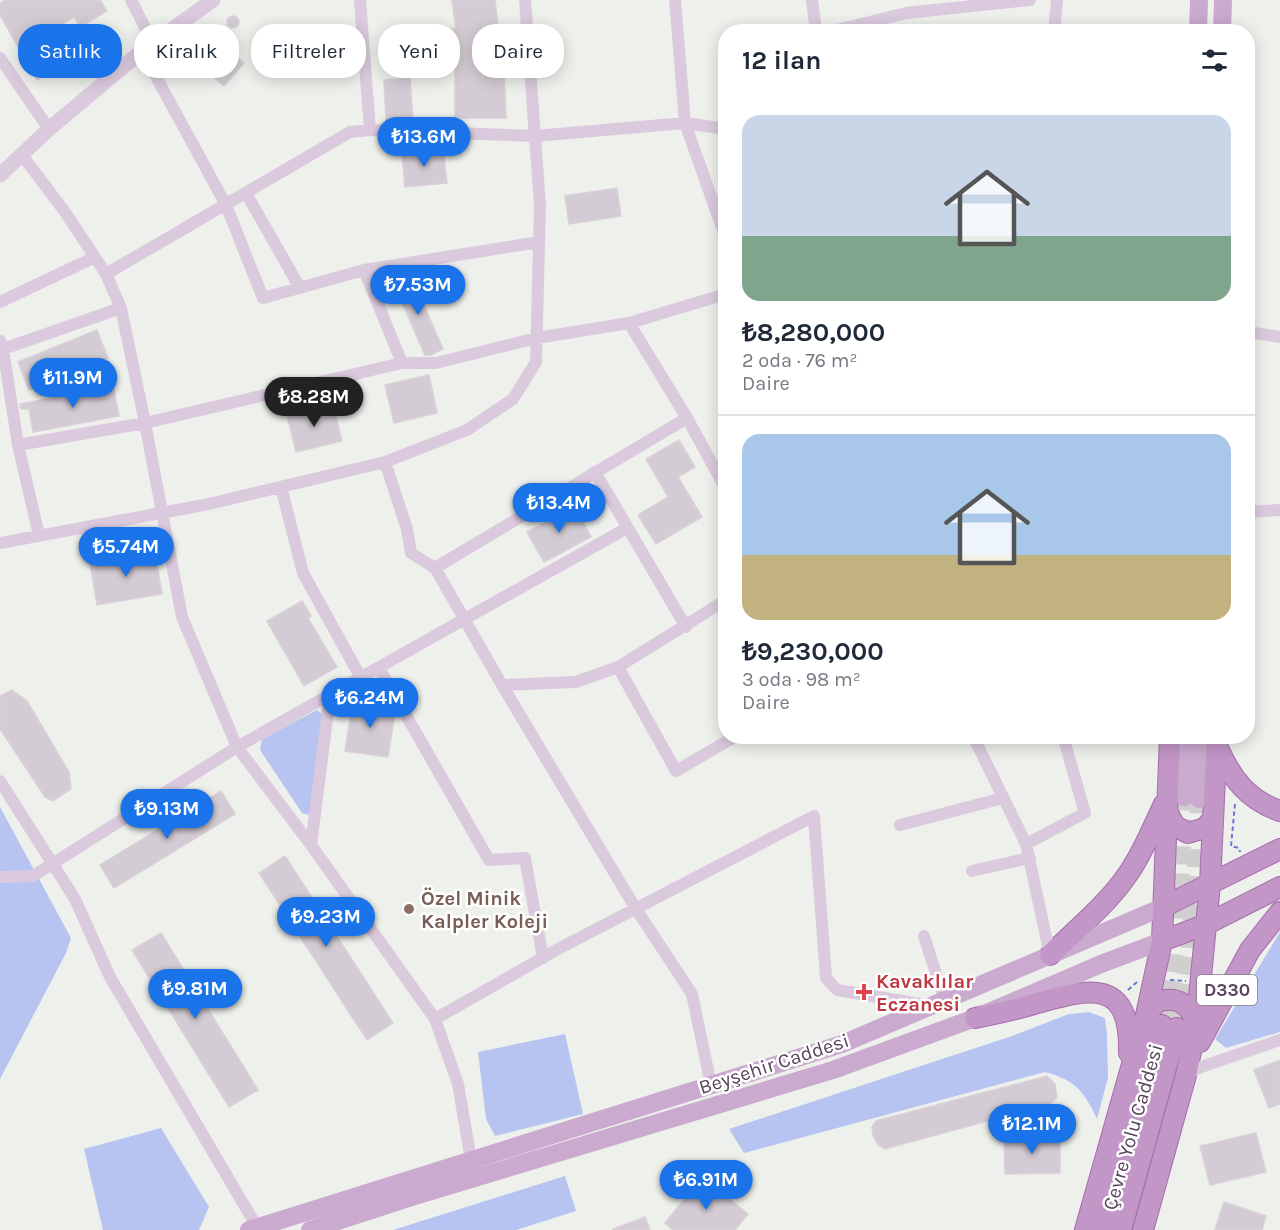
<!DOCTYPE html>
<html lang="tr">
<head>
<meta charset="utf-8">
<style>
	body { margin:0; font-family:Karla,sans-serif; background:#f2f2f3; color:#1f2937; height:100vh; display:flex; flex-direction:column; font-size:22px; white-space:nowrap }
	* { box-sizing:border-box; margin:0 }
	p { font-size:20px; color:#747a83 }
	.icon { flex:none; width:33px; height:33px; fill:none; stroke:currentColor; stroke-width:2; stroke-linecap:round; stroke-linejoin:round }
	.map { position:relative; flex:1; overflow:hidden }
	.sheet { position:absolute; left:718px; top:24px; width:537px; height:720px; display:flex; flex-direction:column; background:#fff; border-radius:24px; box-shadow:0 3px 15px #0003 }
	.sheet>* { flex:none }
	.guide { position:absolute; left:18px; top:24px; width:570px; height:54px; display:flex; gap:12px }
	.price { position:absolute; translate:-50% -51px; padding:0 14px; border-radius:21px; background:#1a73e8; color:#fff; font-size:20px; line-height:39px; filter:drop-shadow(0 2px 3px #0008) }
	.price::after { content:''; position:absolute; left:50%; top:36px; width:18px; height:14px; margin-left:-9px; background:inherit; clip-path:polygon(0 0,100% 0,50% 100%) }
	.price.selected { background:#222; color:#fff }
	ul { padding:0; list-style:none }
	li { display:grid; align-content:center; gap:12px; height:318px; padding:0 24px }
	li+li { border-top:2px solid #e0e1e3 }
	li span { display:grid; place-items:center; height:186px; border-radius:18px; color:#555 }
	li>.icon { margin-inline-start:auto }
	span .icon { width:108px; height:108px; fill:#fffc; stroke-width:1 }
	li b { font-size:26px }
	h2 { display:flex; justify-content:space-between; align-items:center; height:72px; padding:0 24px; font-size:26px }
	.tag { padding:0 21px; border-radius:24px; background:#fff; box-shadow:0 3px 15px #0003; font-size:21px; line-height:54px }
	.tag.selected { background:#1a73e8; color:#fff }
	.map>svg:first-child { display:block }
</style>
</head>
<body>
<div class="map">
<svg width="1280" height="1230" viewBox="0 0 1280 1230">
	<rect width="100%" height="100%" fill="#eef0ec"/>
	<path fill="#b7c4f1" d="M317 710 324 716 310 815 302 813 260 750 262 739Z
		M0 807 71 938 66 953 0 1079Z
		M1280 932V1032L1226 1048 1215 1039Z
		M1089 1012 1105 1018 1107 1035 1108 1078 1097 1119C1084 1091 1075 1080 1045 1072L744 1153 729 1129 1012 1036 1069 1014Z
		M565 1034 583 1114 495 1136 486 1119 478 1052Z
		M161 1128 209 1207 199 1230H103L84 1149Z
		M565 1176 576 1211 516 1230H393Z"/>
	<path fill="#d4ccd4" stroke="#d9d0d8" stroke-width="1.5" d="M5 0H100L107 11 80 27 74 17 57 27 75 57 37 80 0 15V3Z
		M452 0H495L498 26H502L506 118H455V72L450 29H456Z
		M227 22a6 6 0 1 1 12 0a6 6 0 1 1-12 0Z
		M213 36 244 63 224 86 193 59Z
		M410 78 413 120 386 121 384 80Z
		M443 149 447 183 405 187 402 153Z
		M617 188 621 216 569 224 565 196Z
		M411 276 443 349 431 355H425L394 284Z
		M97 330 108 358 29 390 18 362Z
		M429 375 437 413 394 423 385 385Z
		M113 386 119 416 33 432 29 409H21L20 404Z
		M333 404 342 441 296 452 287 415Z
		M679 440 695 467 678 477 702 517 656 544 638 515 668 497 646 459Z
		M575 507 591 537 544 562 527 532Z
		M155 552 162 594 97 605 90 563Z
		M302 601 311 616 308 618 337 667 304 686 267 621Z
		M12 690 27 701 69 772 71 789 53 801 45 797 0 729V696Z
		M353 701 392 707 395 713 388 757 345 751Z
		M221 791 235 814 114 888 100 865Z
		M285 856 393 1023 367 1040 259 873Z
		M161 933 258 1090 229 1107 132 950Z
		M1280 1060V1104L1269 1108 1254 1070Z
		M1047 1076 1055 1084 1057 1098 1049 1104 885 1149 878 1145 873 1135 872 1127 876 1121Z
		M1256 1133 1266 1172 1210 1185 1200 1146Z
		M1060 1137V1173L1005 1174 1004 1138Z
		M702 1177 748 1214 735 1230H673L665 1223Z
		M1224 1202 1266 1216 1262 1230H1215Z
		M645 1217 650 1230H613V1229Z"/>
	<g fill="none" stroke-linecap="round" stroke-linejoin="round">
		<path stroke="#d0cecf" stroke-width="18" stroke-dasharray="18 9" stroke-linecap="butt" d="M1162 1025C1180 950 1180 874 1184 797
			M1177 1028C1191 952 1197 876 1199 799"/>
		<g stroke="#a56cab" stroke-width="22">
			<path id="trunk" d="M1219 750C1232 779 1248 800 1280 811
				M1168 813 1175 826 1188 833 1205 828 1213 818
				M1163 907 1280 849
				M1162 941 1207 924 1280 887
				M1050 955C1078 928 1109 903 1130 871 1144 850 1153 827 1164 804
				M1146 1015 1157 1002C1177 995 1192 1005 1196 1026
				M975 1018C995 1014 1015 1010 1034 1004 1088 989 1131 976 1129 1053
				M1200 1042 1250 950 1280 912
				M1085 1230 1146 1015 1162 941 1170 736
				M1104 1230 1162 1025
				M1121 1230 1177 1028
				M1143 1230 1186 1075 1196 1028 1210 884 1217 736"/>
		</g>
		<path stroke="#6e78d0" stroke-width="2" stroke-dasharray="4.5 3" stroke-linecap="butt" d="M1235 804 1231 846 1239 848 1240 852
			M1170 980 1186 981
			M1128 990 1137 982"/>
		<path stroke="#dbcade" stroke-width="12" d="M131 0 153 43
			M360 0 370 130
			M675 0 685 123 726 239
			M812 0 816 32
			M829 32 906 13 1030 0
			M1054 32 1057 0
			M142 51 226 205 263 298 364 270 539 242
			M0 58 49 129
			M22 155 65 212 106 274 121 308 145 423 182 617 237 747 311 845
			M246 193 300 288
			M364 270 402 363H436L537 338 629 323 726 294
			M106 274 350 132 370 130 535 136 685 123 726 129
			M0 302 95 257
			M629 323 687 418 726 489
			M1248 332 1280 337
			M0 341 3 349 18 445 39 535
			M3 349 121 308
			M18 445 145 423 402 363
			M385 462 407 529 411 553 435 568 502 685 636 909 692 994 711 1085
			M595 472 686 627
			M281 487 303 573 361 678
			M1248 512 1280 510
			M0 543 209 504 385 462 467 430 513 399 536 362 540 205 525 0
			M435 568 687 418
			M618 667 676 771 736 736
			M379 668 489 860 525 858 543 958
			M502 685 576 682 618 667 726 600
			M330 696 311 845 435 1019 458 1084 471 1160
			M973 736 1026 844 1050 955
			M0 781 75 899 110 977 257 1227
			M900 825 1003 798
			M1026 844 1085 813 1063 736
			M972 871 1030 858
			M0 877 33 876 237 747 627 528
			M924 936 945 1001
			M435 1019 558 949 814 816 826 978 837 990 932 1006
			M1186 1075 1201 1067 1280 1040"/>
		<path stroke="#dbcade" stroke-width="15" d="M0 175 49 129 142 51 213 0"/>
		<path stroke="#caaace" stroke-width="18" d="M1198 32 1199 0
			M1222 32 1223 0
			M1184 797 1185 736
			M1199 799 1200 736
			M249 1230 842 1044 1163 907
			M310 1230 415 1196 833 1070 975 1018 1101 964 1162 941"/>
		<use href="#trunk" stroke="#c296c6" stroke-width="20"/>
	</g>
	<circle fill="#8d6e63" stroke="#fff" stroke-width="2" cx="409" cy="909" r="6"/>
	<path fill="#e0444e" stroke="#fff" stroke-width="2" d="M861 983h6v6h6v6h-6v6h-6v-6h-6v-6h6z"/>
	<g text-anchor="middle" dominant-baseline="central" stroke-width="5" stroke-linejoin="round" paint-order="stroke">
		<rect fill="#fff" stroke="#8a7c8c" stroke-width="1.5" x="1197" y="975" width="60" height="30" rx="4.5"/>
		<g font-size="18" font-weight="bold" fill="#58445b">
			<text x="1227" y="990">D330</text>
		</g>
		<g font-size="20" font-weight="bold" fill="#785e54" stroke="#fff" text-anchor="start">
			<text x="421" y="898">Özel Minik<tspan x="421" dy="23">Kalpler Koleji</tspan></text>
		</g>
		<g font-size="20" font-weight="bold" fill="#be3a42" stroke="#fff" text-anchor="start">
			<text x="876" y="981">Kavaklılar<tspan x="876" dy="23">Eczanesi</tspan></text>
		</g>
		<g font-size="20" fill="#58445b" stroke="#fff">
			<text transform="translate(774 1064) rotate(-18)">Beyşehir Caddesi</text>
			<text transform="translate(1133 1127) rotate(-74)">Çevre Yolu Caddesi</text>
		</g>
	</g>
</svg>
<b class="price" style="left:424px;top:168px">₺13.6M</b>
<b class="price" style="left:418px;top:316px">₺7.53M</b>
<b class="price" style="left:73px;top:409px">₺11.9M</b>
<b class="price selected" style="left:314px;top:428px">₺8.28M</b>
<b class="price" style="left:559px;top:534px">₺13.4M</b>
<b class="price" style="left:126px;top:578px">₺5.74M</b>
<b class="price" style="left:370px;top:729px">₺6.24M</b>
<b class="price" style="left:167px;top:840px">₺9.13M</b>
<b class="price" style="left:326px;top:948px">₺9.23M</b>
<b class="price" style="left:195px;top:1020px">₺9.81M</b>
<b class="price" style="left:1032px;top:1155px">₺12.1M</b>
<b class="price" style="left:706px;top:1211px">₺6.91M</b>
<div class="guide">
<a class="tag selected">Satılık</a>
<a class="tag">Kiralık</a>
<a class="tag">Filtreler</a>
<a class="tag">Yeni</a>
<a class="tag">Daire</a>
</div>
<section class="sheet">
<h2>12 ilan<svg class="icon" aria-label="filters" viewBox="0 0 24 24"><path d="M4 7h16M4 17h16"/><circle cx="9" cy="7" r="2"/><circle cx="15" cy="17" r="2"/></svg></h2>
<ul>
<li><span style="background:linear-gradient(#c9d6e8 65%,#7fa58c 0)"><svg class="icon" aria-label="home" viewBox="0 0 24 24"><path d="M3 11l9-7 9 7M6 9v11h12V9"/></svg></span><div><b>₺8,280,000</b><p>2 oda · 76 m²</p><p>Daire</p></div></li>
<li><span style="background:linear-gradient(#a9c7e8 65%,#c2b280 0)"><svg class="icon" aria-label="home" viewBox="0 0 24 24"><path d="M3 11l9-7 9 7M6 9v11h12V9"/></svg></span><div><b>₺9,230,000</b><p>3 oda · 98 m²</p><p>Daire</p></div></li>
</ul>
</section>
</div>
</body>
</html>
